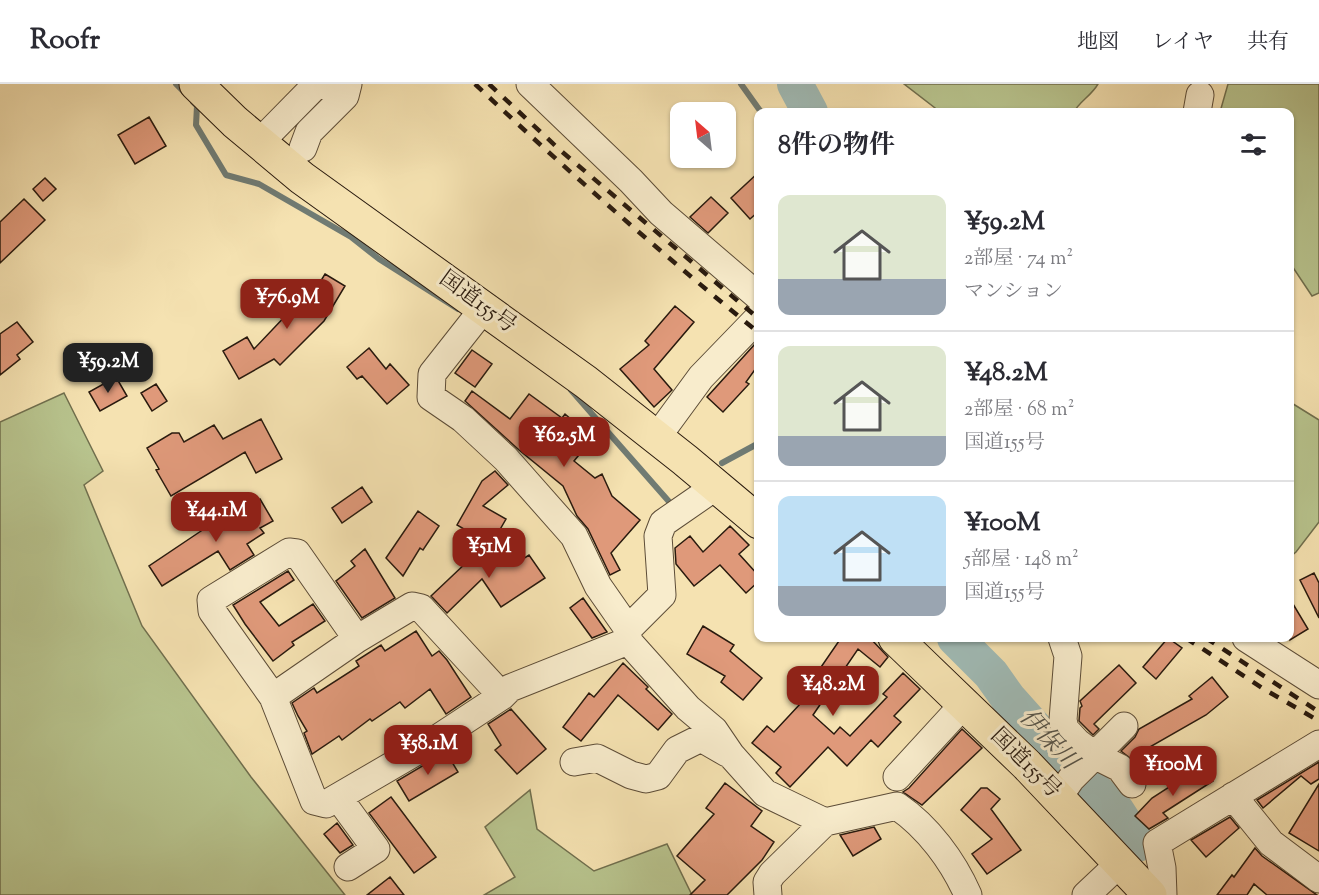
<!DOCTYPE html>
<html lang="ja">
<head>
<meta charset="utf-8">
<style>
	body { margin:0; font-family:"Sorts Mill Goudy","Noto Serif JP",serif; background:#f2f2f3; color:#2b2b33; height:100vh; display:flex; flex-direction:column; font-size:22px; white-space:nowrap }
	* { box-sizing:border-box; margin:0 }
	p { font-size:20px; color:#7c7c81 }
	.icon { flex:none; width:33px; height:33px; fill:none; stroke:currentColor; stroke-width:2; stroke-linecap:round; stroke-linejoin:round }
	.map { position:relative; flex:1; overflow:hidden }
	.side { position:absolute; left:754px; top:24px; width:540px; height:534px; display:flex; flex-direction:column; background:#fff; border-radius:12px; box-shadow:0 2px 4px #0004 }
	.side>* { flex:none }
	.needle { width:39px; rotate:332deg }
	.buttons { position:absolute; left:670px; top:18px; display:grid; gap:12px }
	.buttons a { display:grid; place-items:center; width:66px; height:66px; border-radius:12px; background:#fff; box-shadow:0 2px 4px #0004; font-size:30px }
	.price { position:absolute; translate:-50% -51px; padding:0 14px; border-radius:12px; background:#8f2418; color:#fff; font-size:20px; line-height:39px; filter:drop-shadow(0 2px 3px #0008) }
	.price::after { content:''; position:absolute; left:50%; top:36px; width:18px; height:14px; margin-left:-9px; background:inherit; clip-path:polygon(0 0,100% 0,50% 100%) }
	.price.on { background:#222; color:#fff }
	ul { padding:0; list-style:none }
	li { display:flex; align-items:center; gap:18px; height:150px; padding:0 24px }
	li+li { border-top:2px solid #e1e1e2 }
	li span { display:grid; place-items:center; flex:none; width:168px; height:120px; border-radius:12px; color:#555 }
	li>.icon { margin-inline-start:auto }
	span .icon { width:72px; height:72px; fill:#fffc; stroke-width:1 }
	li b { font-size:26px }
	h2 { display:flex; justify-content:space-between; align-items:center; height:72px; padding:0 24px; font-size:26px }
	header { display:flex; align-items:center; gap:36px; box-sizing:border-box; height:84px; padding:0 30px; background:#fff; border-bottom:2px solid #e1e1e2 }
	header strong { font-size:28px }
	nav { display:flex; gap:33px; margin-inline-start:auto; font-size:21px }
	.map>svg:first-child { display:block }
</style>
</head>
<body>
<header>
<strong>Roofr</strong>
<nav><a>地図</a><a>レイヤ</a><a>共有</a></nav>
</header>
<div class="map">
<svg width="1319" height="811" viewBox="0 0 1319 811">
	<rect width="100%" height="100%" fill="#f5e2b1"/>
	<filter id="stains"><feTurbulence type="fractalNoise" baseFrequency=".00333" numOctaves="4"/><feColorMatrix values="0 0 0 0 .2 0 0 0 0 .09 0 0 0 0 .02 0 0 0 .5 -.17"/></filter>
	<radialGradient id="worn" r=".72"><stop offset=".6" stop-color="#630" stop-opacity="0"/><stop offset="1" stop-color="#630" stop-opacity=".3"/></radialGradient>
	<path fill="#b8c48e" stroke="#706f4e" stroke-width="1.5" d="M904 0H1098C1091 12 1079 18 1074 28H933L935 24Z
		M1228 0H1319V209L1312 212 1290 179V28H1220Z
		M64 309 103 387 84 401 142 542 251 693 345 811H0V338Z
		M1290 318 1319 336V438L1296 468 1290 473Z
		M530 706 537 745 594 787 667 760 692 811H484L515 793 485 743Z"/>
	<g fill="none" stroke-linecap="round" stroke-linejoin="round">
		<path stroke="#707b73" stroke-width="6" d="M176 0 186 10
			M741 0 761 28
			M193 18 197 22 196 41 226 91 259 100 351 153 379 175 458 225
			M571 306 672 421 674 420
			M722 379 759 359"/>
		<path stroke="#a0bbb6" stroke-width="36" d="M795 0 810 28
			M955 554 991 590 1008 614 1066 679 1116 726 1138 760"/>
	</g>
	<path fill="#df997a" stroke="#291a0e" stroke-width="1.5" d="M149 33 166 62 135 80 118 51Z
		M759 88V127L750 135 731 114Z
		M45 94 56 105 43 117 33 105Z
		M711 113 728 129 708 149 690 133Z
		M24 115 45 136 0 179V138Z
		M325 190 345 202 324 237 280 281 274 275 239 295 223 267 247 253 254 265 291 226 290 225 319 200Z
		M675 222 694 238 654 285 672 306 654 323 620 285 649 261 645 257Z
		M17 238 33 258 17 271 20 275 0 291V250Z
		M755 260 759 262V280L746 298 749 300 723 328 707 313Z
		M369 264 386 285 390 280 409 301 387 320 362 292 357 295 347 283Z
		M472 266 492 280 475 303 455 289Z
		M116 293 127 312 100 327 89 308Z
		M156 300 167 317 152 327 141 309Z
		M472 307 510 335 529 310 562 334 565 330 593 354 574 377 595 394 602 390 612 412 640 436 611 469 620 486 610 491 588 445 577 432 563 402 519 366 465 317Z
		M261 335 282 375 256 389 245 368 171 412 156 386 159 385 147 364 172 349H179L184 358 214 341 223 355Z
		M495 387 508 401 483 422 506 435 491 461 457 441 482 397Z
		M362 403 372 418 342 439 332 424Z
		M260 415 273 437 260 444 264 449 247 460 254 471 230 486 218 467 162 502 149 482 204 445 202 443 223 428 228 435Z
		M418 427 439 442 423 466 420 464 403 492 386 474Z
		M730 442 749 461 739 470 759 492V497L746 509 720 481 694 502 676 480 675 464 690 452 703 468Z
		M479 461 512 482 529 471 545 494 501 523 482 495 447 529 431 512 469 476Z
		M365 465 395 514 362 534 336 497 355 482 351 477Z
		M288 487 294 496 260 518 279 542 313 520 325 537 292 558 294 561 273 577 245 540 233 521Z
		M1314 489 1319 499V534L1300 496Z
		M583 514 607 548 592 554 570 524Z
		M1290 515 1308 545 1290 556Z
		M703 542 734 561 730 567 762 594 743 616 721 598 725 592 687 570Z
		M416 547 432 572 439 567 447 576 471 613 446 630 430 605 405 624 400 618 372 637 370 635 342 656 339 652 312 670 304 649 307 647 298 632 292 619 314 604 317 609 359 582 356 577 381 561 385 567Z
		M841 554H870L888 573 880 583 858 565 813 631 834 650 840 643 850 652 887 613 883 610 903 589 920 605 894 632 901 638 878 663 871 656 847 682 828 663 790 703 776 689 781 683 752 659 767 642 774 648 814 605 808 602Z
		M1168 554 1182 564 1156 595 1143 583Z
		M623 579 648 603 646 605 672 630 658 646 618 611 581 657 563 643 589 609 594 613Z
		M1119 581 1136 599 1094 640 1099 645 1093 651 1079 637 1080 624 1082 622 1080 617Z
		M1212 593 1228 613 1206 631 1134 672 1137 677 1135 678 1121 667 1135 653 1139 645 1192 615 1189 612Z
		M511 625 546 665 517 690 495 666 501 661 488 640Z
		M962 645 982 664 922 721 903 708 909 704Z
		M446 668 458 688 409 717 397 697Z
		M1319 678V695L1311 700 1301 692 1263 724 1257 716Z
		M1203 681 1213 697 1163 729 1168 734 1149 745 1135 732 1152 714Z
		M725 699 762 727 751 742 774 758 762 776 727 811H690L705 796 677 772 714 730 706 724Z
		M1319 700V767L1289 749Z
		M981 704H987L1000 715 991 725 1021 766 987 790 972 770 992 755 961 726Z
		M391 713 436 773 414 789 369 729Z
		M1230 733 1239 744 1206 773 1191 756Z
		M337 739 353 761 340 769 324 750Z
		M874 743 881 755 853 772 840 751Z
		M1255 764 1262 772 1317 811H1267L1254 800 1247 811H1217L1232 791 1234 793Z
		M390 793 404 811H367Z"/>
	<g fill="none" stroke-linecap="round" stroke-linejoin="round">
		<g stroke="#5c4c37" stroke-width="29">
			<path id="minor" d="M530 0 631 97 661 129 759 213
				M1197 28 1200 11
				M259 59 315 2 329 0
				M303 64 309 48 345 12 348 0
				M484 224 432 290 431 313 463 335 506 375 574 452 598 502 628 545V557L688 624 714 646 731 671 765 709 825 738 772 790 767 798 768 811
				M657 353 701 293 759 233
				M628 545 662 511 658 452 663 439 715 403
				M1062 554 1068 572 1063 636 1065 645 1077 658 1094 671 1120 684 1132 700
				M1246 554 1319 601
				M502 612 421 524 412 522 357 555 297 469 289 468 211 516 212 527 273 613 314 717 326 720 429 660 502 612 510 604 628 557
				M273 613 357 555
				M574 678 597 674 631 691 646 695 658 692 677 666 701 654 727 669
				M897 693 964 620
				M1233 712 1271 759 1319 795
				M338 713 376 765 348 783
				M1058 714 1071 695 1124 642
				M825 738 897 722C928 743 953 777 968 811
				M1086 811 1119 780
				M1163 811 1162 784 1157 759 1319 660"/>
		</g>
		<g stroke="#291a0e" stroke-width="35">
			<path id="highway" d="M196 0 235 38 302 94 586 298 685 376 759 438
				M895 554 1027 681 1150 811"/>
		</g>
		<use href="#minor" stroke="#f8eccc" stroke-width="27"/>
		<use href="#highway" stroke="#f5e2b1" stroke-width="33"/>
		<path stroke="#291a0e" stroke-width="4.5" stroke-dasharray="10 10" stroke-linecap="butt" d="M475 0C567 87 661 169 759 249
			M489 0 560 66 759 235
			M1186 554 1262 604 1319 637
			M1206 554 1319 628"/>
	</g>
	<g text-anchor="middle" dominant-baseline="central" stroke-width="6" stroke-linejoin="round" paint-order="stroke">
		<g font-size="22" fill="#291a0e" stroke="#f8eccc">
			<text transform="translate(477 219) rotate(36)">国道155号</text>
			<text transform="translate(1025 680) rotate(45)">国道155号</text>
		</g>
		<g font-size="24" font-style="italic" fill="#535249" stroke="#f8eccc">
			<text transform="translate(1048 656) rotate(47)">伊保川</text>
		</g>
	</g>
	<rect width="100%" height="100%" filter="url(#stains)"/>
	<rect width="100%" height="100%" fill="url(#worn)"/>
</svg>
<div class="buttons">
<a><svg class="needle" viewBox="-14 -14 28 28"><path d="M0-13l5 13h-10z" fill="#e53935"/><path d="M0 13l5-13h-10z" fill="#7c7c81"/></svg></a>
</div>
<b class="price" style="left:287px;top:246px">¥76.9M</b>
<b class="price on" style="left:108px;top:310px">¥59.2M</b>
<b class="price" style="left:564px;top:384px">¥62.5M</b>
<b class="price" style="left:216px;top:459px">¥44.1M</b>
<b class="price" style="left:489px;top:495px">¥51M</b>
<b class="price" style="left:833px;top:633px">¥48.2M</b>
<b class="price" style="left:428px;top:692px">¥58.1M</b>
<b class="price" style="left:1173px;top:713px">¥100M</b>
<section class="side">
<h2>8件の物件<svg class="icon" aria-label="filters" viewBox="0 0 24 24"><path d="M4 7h16M4 17h16"/><circle cx="9" cy="7" r="2"/><circle cx="15" cy="17" r="2"/></svg></h2>
<ul>
<li><span style="background:linear-gradient(#dfe7d0 70%,#9aa5b1 0)"><svg class="icon" aria-label="home" viewBox="0 0 24 24"><path d="M3 11l9-7 9 7M6 9v11h12V9"/></svg></span><div><b>¥59.2M</b><p>2部屋 · 74 m²</p><p>マンション</p></div></li>
<li><span style="background:linear-gradient(#dfe7d0 75%,#9aa5b1 0)"><svg class="icon" aria-label="home" viewBox="0 0 24 24"><path d="M3 11l9-7 9 7M6 9v11h12V9"/></svg></span><div><b>¥48.2M</b><p>2部屋 · 68 m²</p><p>国道155号</p></div></li>
<li><span style="background:linear-gradient(#bfe0f5 75%,#9aa5b1 0)"><svg class="icon" aria-label="home" viewBox="0 0 24 24"><path d="M3 11l9-7 9 7M6 9v11h12V9"/></svg></span><div><b>¥100M</b><p>5部屋 · 148 m²</p><p>国道155号</p></div></li>
</ul>
</section>
</div>
</body>
</html>
